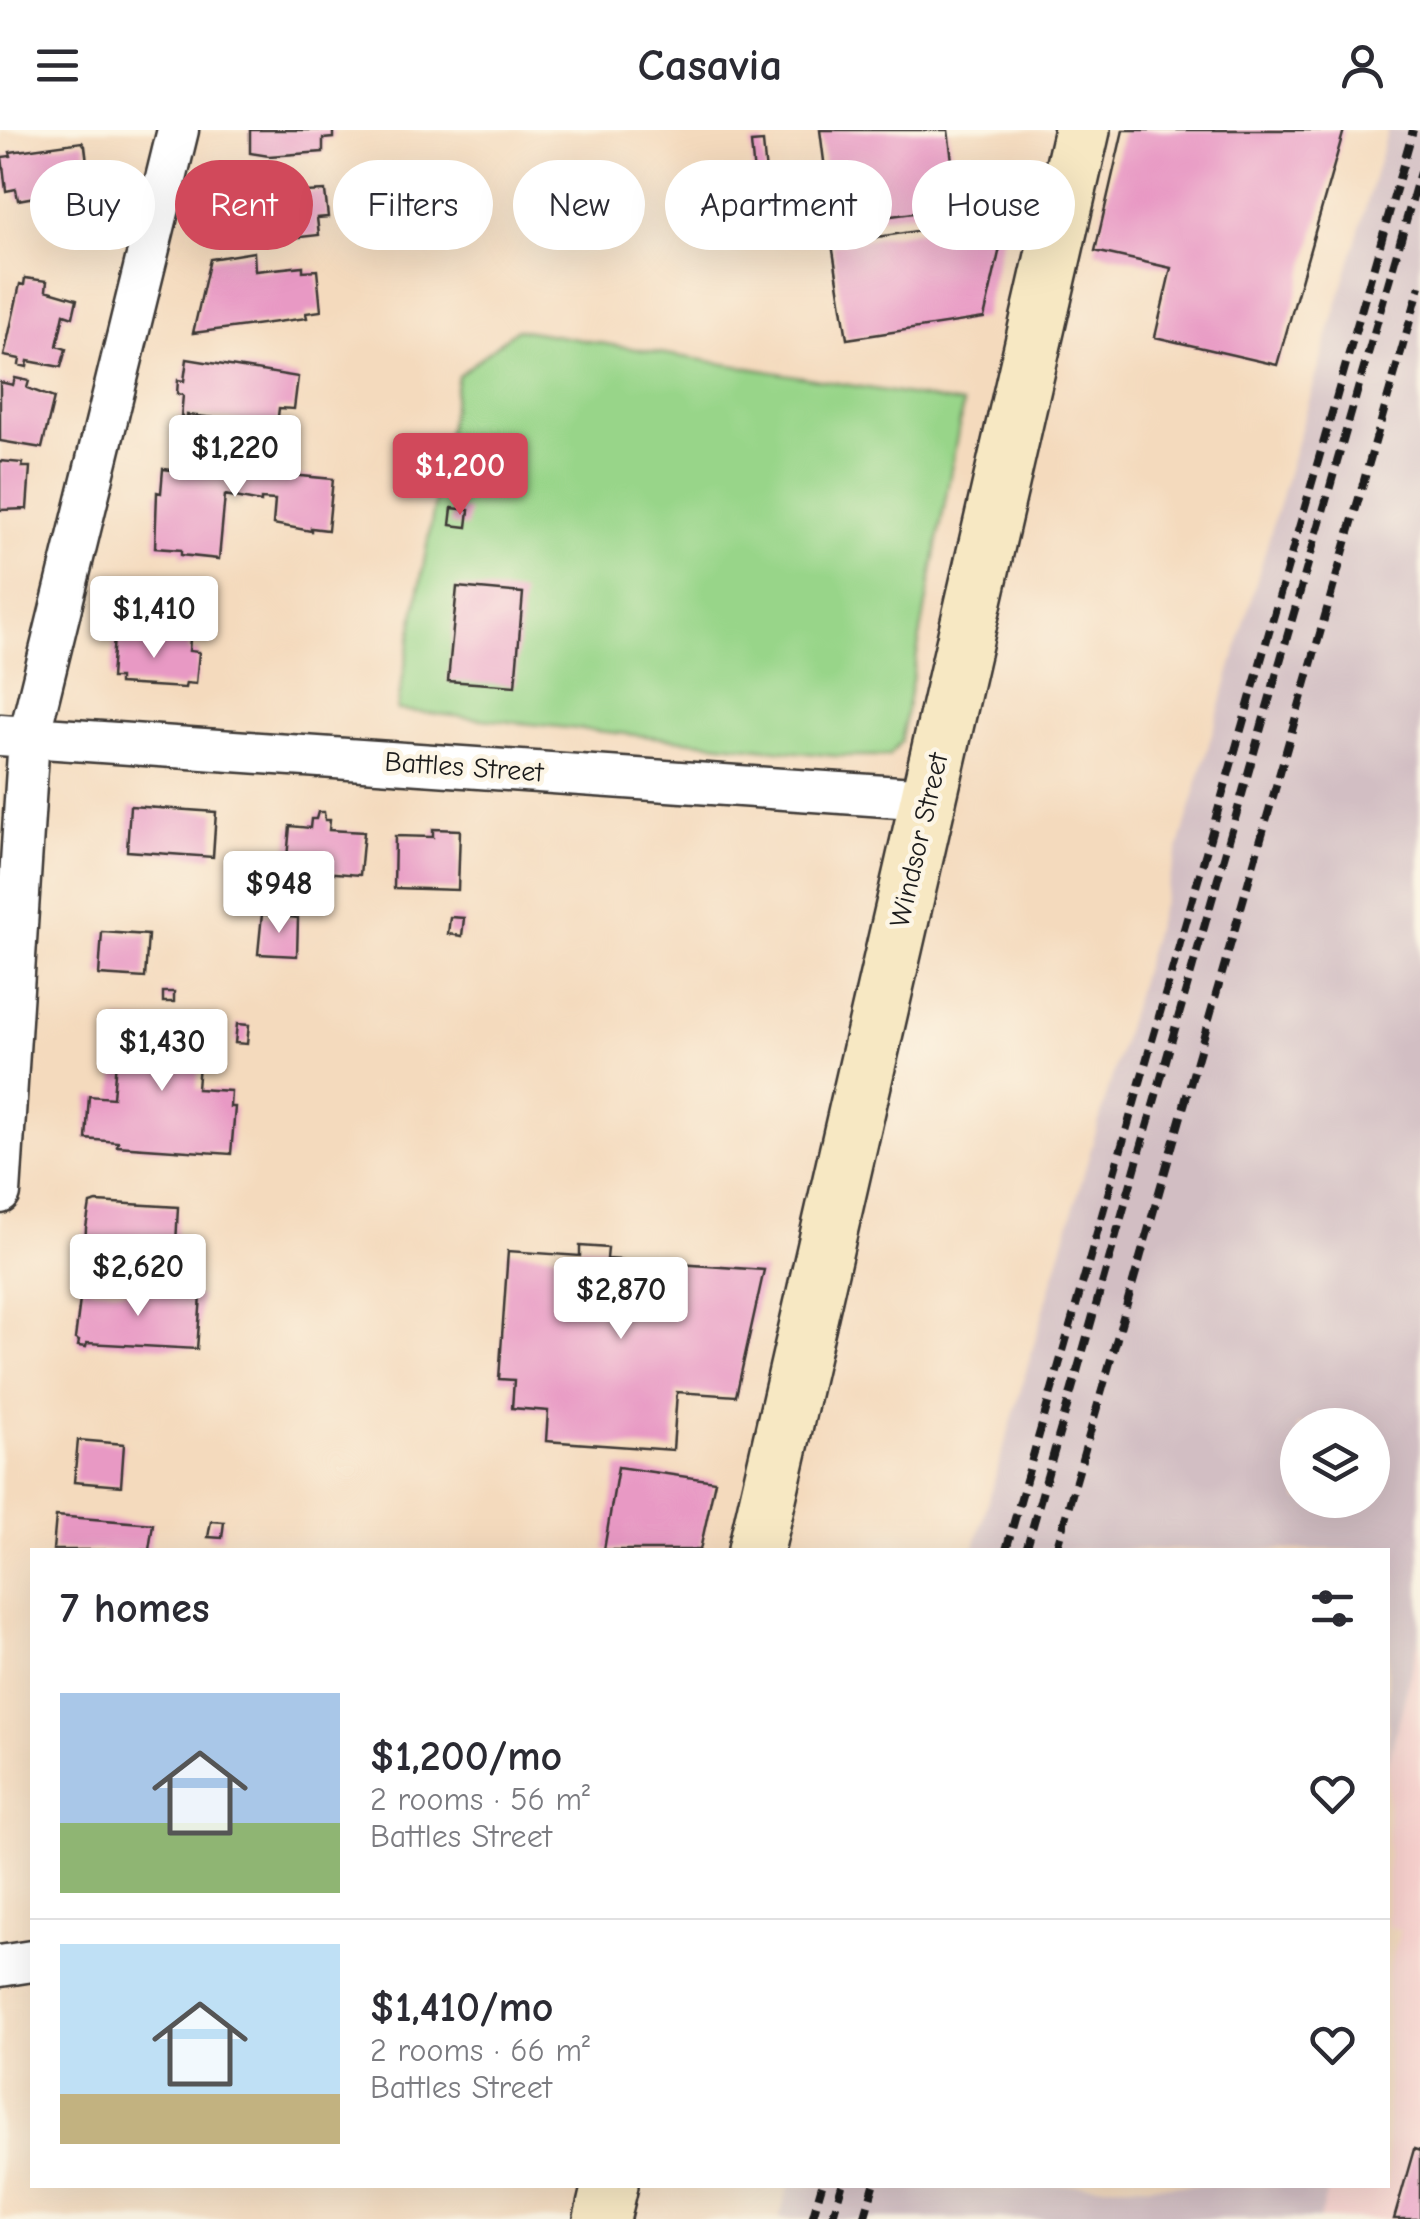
<!DOCTYPE html>
<html lang="en">
<head>
<meta charset="utf-8">
<style>
	body { margin:0; font-family:"Comic Neue",sans-serif; background:#f2f2f3; color:#2b2b33; height:100vh; display:flex; flex-direction:column; font-size:38px; white-space:nowrap }
	* { box-sizing:border-box; margin:0 }
	p { font-size:32px; color:#7c7c81 }
	.icon { flex:none; width:55px; height:55px; fill:none; stroke:currentColor; stroke-width:2; stroke-linecap:round; stroke-linejoin:round }
	.map { position:relative; flex:1; overflow:hidden }
	.side { position:absolute; left:30px; top:1418px; width:1360px; height:640px; display:flex; flex-direction:column; background:#fff; border-radius:0px; box-shadow:0 10px 40px #0002 }
	.side>* { flex:none }
	.hud { position:absolute; left:30px; top:30px; width:1360px; height:90px; display:flex; gap:20px }
	.controls { position:absolute; left:1280px; top:1278px; display:grid; gap:20px }
	.controls a { display:grid; place-items:center; width:110px; height:110px; border-radius:50%; background:#fff; box-shadow:0 10px 40px #0002; font-size:50px }
	.price { position:absolute; translate:-50% -85px; padding:0 22px; border-radius:10px; background:#fff; color:#222; font-size:32px; line-height:65px; filter:drop-shadow(0 2px 5px #0008) }
	.price::after { content:''; position:absolute; left:50%; top:60px; width:30px; height:22px; margin-left:-15px; background:inherit; clip-path:polygon(0 0,100% 0,50% 100%) }
	.price.active { background:#d1495b; color:#fff }
	ul { padding:0; list-style:none }
	li { display:flex; align-items:center; gap:30px; height:250px; padding:0 30px }
	li+li { border-top:2px solid #e1e1e2 }
	li span { display:grid; place-items:center; flex:none; width:280px; height:200px; border-radius:0px; color:#555 }
	li>.icon { margin-inline-start:auto }
	span .icon { width:120px; height:120px; fill:#fffc; stroke-width:1 }
	li b { font-size:42px }
	h2 { display:flex; justify-content:space-between; align-items:center; height:120px; padding:0 30px; font-size:42px }
	.pill { padding:0 35px; border-radius:45px; background:#fff; box-shadow:0 10px 40px #0002; font-size:35px; line-height:90px }
	.pill.active { background:#d1495b; color:#fff }
	header { display:flex; justify-content:space-between; align-items:center; height:130px; padding:0 30px; background:#fff; font-size:45px; font-weight:700 }
	.map>svg:first-child { display:block }
</style>
</head>
<body>
<header><svg class="icon" aria-label="menu" viewBox="0 0 24 24"><path d="M4 6h16M4 12h16M4 18h16"/></svg>Casavia<svg class="icon" aria-label="person" viewBox="0 0 24 24"><circle cx="12" cy="8" r="4"/><path d="M4 21q1-7 8-7t8 7"/></svg></header>
<div class="map">
<svg width="1420" height="2089" viewBox="0 0 1420 2089">
	<rect width="100%" height="100%" fill="#fcf5e5"/>
	<filter id="ink" filterUnits="userSpaceOnUse"><feTurbulence type="fractalNoise" baseFrequency=".01" numOctaves="2"/><feDisplacementMap in="SourceGraphic" scale="20" xChannelSelector="R" yChannelSelector="G"/><feConvolveMatrix kernelMatrix="1 2 1 2 8 2 1 2 1" color-interpolation-filters="sRGB"/></filter>
	<filter id="wash" filterUnits="userSpaceOnUse"><feTurbulence type="fractalNoise" baseFrequency=".0048" numOctaves="4" result="noise"/><feDisplacementMap in="SourceGraphic" scale="40" xChannelSelector="R" yChannelSelector="G"/><feGaussianBlur stdDeviation="2.25" result="paint"/><feColorMatrix in="noise" values="0 0 0 0 0 0 0 0 0 0 0 0 0 0 0 0 0 1.4 0 .05"/><feComposite in="paint" operator="in"/></filter>
	<g filter="url(#wash)">
		<rect width="100%" height="100%" fill="#f4dabd"/>
		<path fill="#f7d0cd" d="M1420 1507V2089H1319L1329 2055H1388V1844L1400 1800 1388 1796V1634Z"/>
		<path fill="#d2bec3" fill-rule="evenodd" d="M1388 0H1420V1507L1388 1634V1420H974ZM1298 1295H1372V1370H1298Z
			M789 2055H1329L1319 2089H779Z"/>
		<path fill="#98d589" stroke="#5a7852" stroke-width="2.5" d="M517 199 963 274 901 611 889 626H835L397 580 458 246Z"/>
		<g id="blocks">
			<path fill="#e899c4" d="M250 0H333V8L323 9V22L269 26 250 23Z
				M820 0H948L958 77 832 94Z
				M1123 0H1344L1277 235 1155 207 1171 138 1095 121Z
				M82 12 85 16 90 57 18 70 16 59 6 61 2 27 11 26 10 22Z
				M763 12 769 75 757 76 751 13Z
				M283 59V63L325 61 328 87 317 88 319 105 264 111V106L233 110 228 69Z
				M1000 88 1005 96 984 188 847 209 832 114Z
				M850 93 852 101 836 103 835 96Z
				M254 122 255 141 303 136V141L317 140 321 181 306 183 307 188 193 203 210 129Z
				M25 148 47 151 46 160 77 169 73 187 64 184 57 216 66 219 61 237 28 231 27 237 19 235 20 229 4 226 20 154 24 155Z
				M187 229 298 247 294 279 279 278 277 295 187 285V288L181 287 183 265 177 264 178 250 184 251Z
				M15 248 29 251 27 258 54 268 42 318 0 311V252L13 255Z
				M228 315 282 321 280 344 333 349 328 400 311 398V401L273 394 275 370 261 369V372L225 365 219 429 181 425V420L155 418 157 362 161 363 163 339 189 342 190 336 226 340Z
				M0 331 23 333 22 337H30L27 379 0 380Z
				M452 378 469 380 467 397 450 395Z
				M457 457 523 463 515 556 448 551Z
				M123 504 190 509 189 521 199 522 196 554 186 553 185 558 119 554V548H111L113 520 114 507H123Z
				M130 676 216 682 213 727 127 721Z
				M318 682H324L325 690H330L329 700 364 702 360 745 311 741 310 752 301 751 302 740 286 739 290 696 310 698 311 689H316Z
				M433 699 460 700 458 760 394 758 395 706 433 707Z
				M262 784 298 788 297 826 258 824Z
				M450 787 464 788 462 806 448 804Z
				M102 802 148 805 145 848 99 845Z
				M163 862H174V872H163Z
				M119 891 202 894 197 959 231 961 230 977H235L231 1024 117 1016 118 1012 86 1009 89 966 113 968Z
				M237 894 249 895 247 914 235 913Z
				M97 1072 178 1077 176 1114 163 1112 162 1127 91 1122 85 1116 86 1098 90 1074Z
				M580 1116 608 1118 607 1129 764 1140 736 1266 677 1262 673 1320 546 1311 548 1281 512 1278 514 1250 499 1249 508 1121 580 1126Z
				M82 1154H90V1158L201 1166 197 1219 87 1213 86 1217 78 1216 79 1211 75 1209Z
				M78 1310 124 1314 121 1356 74 1352Z
				M618 1337 715 1351 700 1420H604Z
				M56 1386 153 1394 149 1420H53Z
				M211 1391 224 1392 222 1408 208 1407Z
				M1414 2019 1420 2021V2089H1394Z"/>
		</g>
	</g>
	<g filter="url(#ink)">
		<use href="#blocks" fill-opacity="0" stroke="#3c3834" stroke-width="2.5"/>
		<g fill="none" stroke-linecap="round" stroke-linejoin="round">
			<g stroke="#3c3834" stroke-width="45">
				<path id="street" d="M0 605 928 669
					M0 1063 29 607 178 0
					M0 1836 32 1831"/>
			</g>
			<g stroke="#3c3834" stroke-width="60">
				<path id="secondary" d="M756 1420 1082 0
					M602 2089 610 2055"/>
			</g>
			<use href="#street" stroke="#fff" stroke-width="40"/>
			<use href="#secondary" stroke="#f7e8c3" stroke-width="55"/>
			<path stroke="#1c1c1c" stroke-width="8" stroke-dasharray="15 8" stroke-linecap="butt" d="M1006 1420 1413 0
				M1026 1420 1420 42
				M1056 1420 1420 156
				M812 2089 822 2055
				M832 2089 842 2055
				M864 2089 874 2055"/>
		</g>
	</g>
	<g text-anchor="middle" dominant-baseline="central" stroke-width="9" stroke-linejoin="round" paint-order="stroke">
		<g font-size="28" fill="#1c1c1c" stroke="#fcf5e5">
			<text transform="translate(464 637) rotate(4)">Battles Street</text>
			<text transform="translate(919 710) rotate(-77)">Windsor Street</text>
		</g>
	</g>
</svg>
<div class="controls">
<a><svg class="icon" aria-label="layers" viewBox="0 0 24 24"><path d="M12 4l9 5-9 5-9-5zM3 14l9 5 9-5"/></svg></a>
</div>
<b class="price" style="left:235px;top:370px">$1,220</b>
<b class="price active" style="left:460px;top:388px">$1,200</b>
<b class="price" style="left:154px;top:531px">$1,410</b>
<b class="price" style="left:279px;top:806px">$948</b>
<b class="price" style="left:162px;top:964px">$1,430</b>
<b class="price" style="left:138px;top:1189px">$2,620</b>
<b class="price" style="left:621px;top:1212px">$2,870</b>
<div class="hud">
<a class="pill">Buy</a>
<a class="pill active">Rent</a>
<a class="pill">Filters</a>
<a class="pill">New</a>
<a class="pill">Apartment</a>
<a class="pill">House</a>
</div>
<section class="side">
<h2>7 homes<svg class="icon" aria-label="filters" viewBox="0 0 24 24"><path d="M4 7h16M4 17h16"/><circle cx="9" cy="7" r="2"/><circle cx="15" cy="17" r="2"/></svg></h2>
<ul>
<li><span style="background:linear-gradient(#a9c7e8 65%,#8fb573 0)"><svg class="icon" aria-label="home" viewBox="0 0 24 24"><path d="M3 11l9-7 9 7M6 9v11h12V9"/></svg></span><div><b>$1,200/mo</b><p>2 rooms · 56 m²</p><p>Battles Street</p></div><svg class="icon" aria-label="heart" viewBox="0 0 24 24"><path d="M12 20l-8-8c-3-5 5-10 8-4 3-6 11-1 8 4z"/></svg></li>
<li><span style="background:linear-gradient(#bfe0f5 75%,#c2b280 0)"><svg class="icon" aria-label="home" viewBox="0 0 24 24"><path d="M3 11l9-7 9 7M6 9v11h12V9"/></svg></span><div><b>$1,410/mo</b><p>2 rooms · 66 m²</p><p>Battles Street</p></div><svg class="icon" aria-label="heart" viewBox="0 0 24 24"><path d="M12 20l-8-8c-3-5 5-10 8-4 3-6 11-1 8 4z"/></svg></li>
</ul>
</section>
</div>
</body>
</html>
